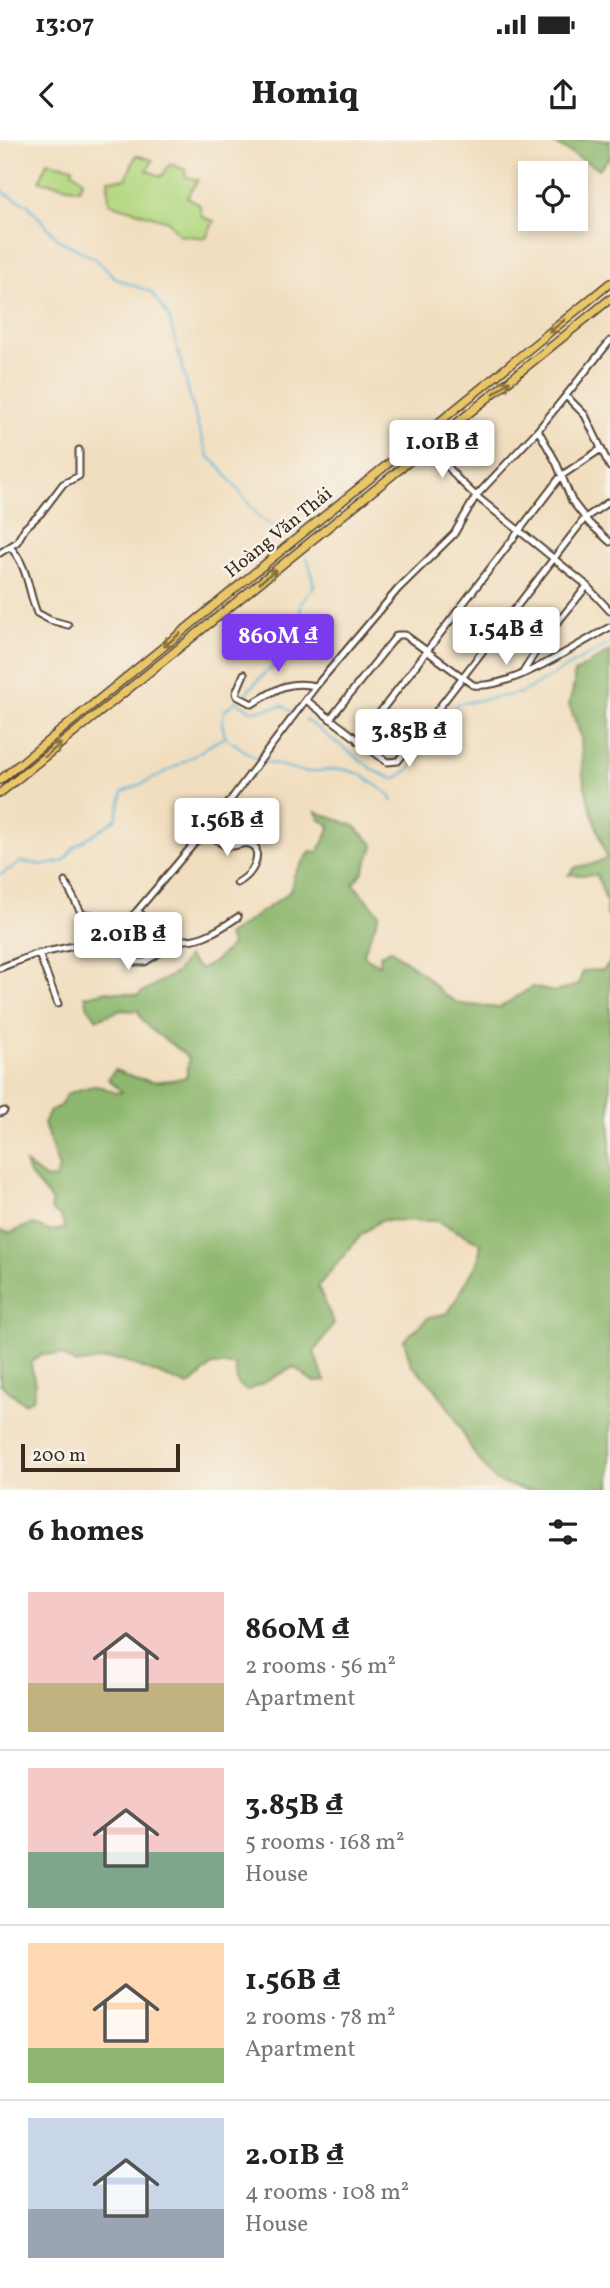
<!DOCTYPE html>
<html lang="en">
<head>
<meta charset="utf-8">
<style>
	body { margin:0; font-family:Vollkorn,serif; background:#f6f6f6; color:#222; height:100vh; display:flex; flex-direction:column; font-size:26px; white-space:nowrap }
	* { box-sizing:border-box; margin:0 }
	p { font-size:23px; color:#767676 }
	.icon { flex:none; width:38px; height:38px; fill:none; stroke:currentColor; stroke-width:2; stroke-linecap:round; stroke-linejoin:round }
	.map { position:relative; height:1350px; overflow:hidden }
	.sheet { display:flex; flex-direction:column; background:#fff; flex:1 }
	.sheet>* { flex:none }
	.controls { position:absolute; left:518px; top:21px; display:grid; gap:14px }
	.controls a { display:grid; place-items:center; width:70px; height:70px; border-radius:0px; background:#fff; box-shadow:0 4px 10px #0003; font-size:35px }
	.scale { position:absolute; left:21px; bottom:18px; width:159px; box-sizing:border-box; padding-left:7px; border:4px solid #3b2a1e; border-top:0; font-size:19px; line-height:24px; white-space:nowrap; color:#3b2a1e; -webkit-text-stroke:5px #f7f3e8; paint-order:stroke }
	.price { position:absolute; translate:-50% -60px; padding:0 16px; border-radius:7px; background:#fff; color:#222; font-size:23px; line-height:46px; filter:drop-shadow(0 2px 4px #0008) }
	.price::after { content:''; position:absolute; left:50%; top:42px; width:21px; height:16px; margin-left:-10px; background:inherit; clip-path:polygon(0 0,100% 0,50% 100%) }
	.price.current { background:#7c3aed; color:#fff }
	ul { padding:0; list-style:none }
	li { display:flex; align-items:center; gap:21px; height:175px; padding:0 28px }
	li+li { border-top:2px solid #e0e0e0 }
	li span { display:grid; place-items:center; flex:none; width:196px; height:140px; border-radius:0px; color:#555 }
	li>.icon { margin-inline-start:auto }
	span .icon { width:84px; height:84px; fill:#fffc; stroke-width:1 }
	li b { font-size:30px }
	h2 { display:flex; justify-content:space-between; align-items:center; height:84px; padding:0 28px; font-size:30px }
	.status { display:flex; justify-content:space-between; align-items:center; height:49px; padding:0 35px; background:#fff; direction:ltr }
	.status svg { height:19px; fill:currentColor }
	header { display:flex; justify-content:space-between; align-items:center; height:91px; padding:0 28px; background:#fff; font-size:32px; font-weight:800 }
	.map>svg:first-child { display:block }
</style>
</head>
<body>
<div class="status"><b>13:07</b><svg viewBox="0 0 49 12"><path d="M0 12V9h3v3zM5 12V6h3v6zM10 12V3h3v9zM15 12V0h3v12zM26 1h20v11H26zM47 4h2v5h-2z"/></svg></div>
<header><svg class="icon" aria-label="back" viewBox="0 0 24 24"><path d="M15 5l-7 7 7 7"/></svg>Homiq<svg class="icon" aria-label="share" viewBox="0 0 24 24"><path d="M12 15V3M7 8l5-5 5 5M5 13v7h14v-7"/></svg></header>
<div class="map">
<svg width="610" height="1350" viewBox="0 0 610 1350">
	<rect width="100%" height="100%" fill="#f7f3e8"/>
	<filter id="ink" filterUnits="userSpaceOnUse"><feTurbulence type="fractalNoise" baseFrequency=".0143" numOctaves="2"/><feDisplacementMap in="SourceGraphic" scale="14" xChannelSelector="R" yChannelSelector="G"/><feConvolveMatrix kernelMatrix="1 2 1 2 8 2 1 2 1" color-interpolation-filters="sRGB"/></filter>
	<filter id="wash" filterUnits="userSpaceOnUse"><feTurbulence type="fractalNoise" baseFrequency=".00686" numOctaves="4" result="noise"/><feDisplacementMap in="SourceGraphic" scale="28" xChannelSelector="R" yChannelSelector="G"/><feGaussianBlur stdDeviation="1.57" result="paint"/><feColorMatrix in="noise" values="0 0 0 0 0 0 0 0 0 0 0 0 0 0 0 0 0 1.4 0 .05"/><feComposite in="paint" operator="in"/></filter>
	<g filter="url(#wash)">
		<rect width="100%" height="100%" fill="#f1debf"/>
		<path fill="#b3d881" stroke="#778150" stroke-width="2" d="M136 15 153 20 147 31 162 36 170 24 186 30 185 36 198 40 187 57 199 64 202 77 214 81 206 98 179 95 168 81 109 63 108 40 126 39Z
			M47 22 73 27 72 31 83 40 79 49 40 41Z"/>
		<path fill="#8eb86f" stroke="#647146" stroke-width="2" d="M548 0H610V17L599 29Z
			M610 511V777L606 775 607 764 597 735H568L576 727 593 724 607 718 589 664 583 636 581 596 569 565 574 545V533Z
			M316 672 355 686 374 705 363 732 353 744 379 773C376 789 366 798 364 816L379 825 380 815 391 810 424 835 442 853 460 864 499 868 532 847 555 852 578 845 583 831 603 830 610 823V1350H525L496 1341 475 1315 452 1273 435 1248 411 1224 404 1200 429 1177 448 1173 478 1122 481 1103 437 1081 381 1080 361 1095 318 1146 334 1184 314 1212 325 1241 313 1242 294 1227 247 1251 237 1243 235 1225H212L189 1246 122 1220 107 1219 75 1224 62 1215 41 1214 31 1223 35 1245 33 1259 24 1263 0 1244V1090L10 1093 32 1084 49 1091 65 1089 61 1077 51 1070 52 1061 29 1034 25 1023 45 1038 55 1039 59 1029 44 984 50 971 60 966 67 954C77 951 90 944 101 947 110 949 113 955 122 952L108 939 115 930C142 941 157 945 186 937L189 919C172 899 149 897 138 871L121 870 97 879 88 867 85 856 108 851 137 855 177 832 187 817 200 829 213 823 232 805 227 796 287 754 291 749 294 735 311 711 317 713 324 702 330 685 320 680Z"/>
		<g fill="none" stroke-linecap="round" stroke-linejoin="round">
			<path stroke="#5ab4d7" stroke-width="2" d="M0 47 6 54 28 65 59 100 94 118 117 139 151 152 169 177 198 287 208 316 220 327 261 379 285 393
				M244 555 265 533 298 511 301 463 314 446 309 422 306 418
				M305 579 375 631 393 639C418 631 442 586 457 564L521 553 610 503
				M258 620 225 597 222 583 224 571 236 561 252 571 283 566 292 572
				M263 621 305 632 343 629 360 634 389 654 393 661
				M0 735 21 722 46 725 64 721 74 707 116 679 123 652C147 642 169 631 192 617 203 611 212 602 224 598"/>
		</g>
	</g>
	<g filter="url(#ink)">
		<g fill="none" stroke-linecap="round" stroke-linejoin="round">
			<g stroke="#564536" stroke-width="9">
				<path id="minor" d="M566 256 585 275 610 327
					M538 290 556 322 572 361 589 383 610 402
					M431 305 457 338 476 356 584 443 610 471
					M10 407C28 425 28 451 37 473L50 480 68 485
					M0 413 17 402 25 388 41 373 63 344 79 336V310
					M244 534 236 553 237 556 252 564C276 550 286 540 316 546
					M522 534 541 503 587 446
					M306 560 387 622 398 621 585 378 610 361
					M330 579 397 495H405L473 545C511 550 576 505 610 487
					M358 601 561 336 601 309
					M206 689C211 694 218 702 224 705 236 710 245 697 256 708 259 724 250 736 237 743
					M65 742 82 774C103 775 100 776 109 795
					M137 771C147 779 157 788 167 795 191 809 219 790 238 777
					M113 793 117 801 135 822H145L161 812
					M39 814 58 864
					M0 828 33 815 96 801 121 788 137 771 226 666 316 546 398 449 454 394 476 356 538 290 610 201
					M0 973 4 971"/>
			</g>
			<g stroke="#564536" stroke-width="10">
				<path id="major" d="M0 640 610 143
					M0 653 610 159"/>
			</g>
			<use href="#minor" stroke="#fff" stroke-width="5"/>
			<use href="#major" stroke="#e9c769" stroke-width="7"/>
		</g>
		<defs><path id="oneway-shaft" d="M-6 0H5M1.5-3L5.5 0L1.5 3" fill="none" stroke-width="1.6" stroke-linecap="round" stroke-linejoin="round" transform="scale(1.75)"/></defs>
		<g stroke="#897140">
			<use href="#oneway-shaft" transform="translate(557 186) rotate(141)"/>
			<use href="#oneway-shaft" transform="translate(502 247) rotate(-39)"/>
			<use href="#oneway-shaft" transform="translate(268 436) rotate(-39)"/>
			<use href="#oneway-shaft" transform="translate(172 500) rotate(141)"/>
			<use href="#oneway-shaft" transform="translate(53 610) rotate(-39)"/>
		</g>
	</g>
	<g text-anchor="middle" dominant-baseline="central" stroke-width="5" stroke-linejoin="round" paint-order="stroke">
		<g font-size="19" fill="#3b2a1e" stroke="#f7f3e8">
			<text transform="translate(279 393) rotate(-39)">Hoàng Văn Thái</text>
		</g>
	</g>
</svg>
<div class="controls">
<a><svg class="icon" aria-label="locate" viewBox="0 0 24 24"><circle cx="12" cy="12" r="6"/><path d="M12 2v4M12 18v4M2 12h4M18 12h4"/></svg></a>
</div>
<div class="scale">200 m</div>
<b class="price" style="left:442px;top:340px">1.01B ₫</b>
<b class="price" style="left:506px;top:527px">1.54B ₫</b>
<b class="price current" style="left:278px;top:534px">860M ₫</b>
<b class="price" style="left:409px;top:629px">3.85B ₫</b>
<b class="price" style="left:227px;top:718px">1.56B ₫</b>
<b class="price" style="left:128px;top:832px">2.01B ₫</b>
</div>
<section class="sheet">
<h2>6 homes<svg class="icon" aria-label="filters" viewBox="0 0 24 24"><path d="M4 7h16M4 17h16"/><circle cx="9" cy="7" r="2"/><circle cx="15" cy="17" r="2"/></svg></h2>
<ul>
<li><span style="background:linear-gradient(#f6c9c9 65%,#c2b280 0)"><svg class="icon" aria-label="home" viewBox="0 0 24 24"><path d="M3 11l9-7 9 7M6 9v11h12V9"/></svg></span><div><b>860M ₫</b><p>2 rooms · 56 m²</p><p>Apartment</p></div></li>
<li><span style="background:linear-gradient(#f6c9c9 60%,#7fa58c 0)"><svg class="icon" aria-label="home" viewBox="0 0 24 24"><path d="M3 11l9-7 9 7M6 9v11h12V9"/></svg></span><div><b>3.85B ₫</b><p>5 rooms · 168 m²</p><p>House</p></div></li>
<li><span style="background:linear-gradient(#ffd9b3 75%,#8fb573 0)"><svg class="icon" aria-label="home" viewBox="0 0 24 24"><path d="M3 11l9-7 9 7M6 9v11h12V9"/></svg></span><div><b>1.56B ₫</b><p>2 rooms · 78 m²</p><p>Apartment</p></div></li>
<li><span style="background:linear-gradient(#c9d6e8 65%,#9aa5b1 0)"><svg class="icon" aria-label="home" viewBox="0 0 24 24"><path d="M3 11l9-7 9 7M6 9v11h12V9"/></svg></span><div><b>2.01B ₫</b><p>4 rooms · 108 m²</p><p>House</p></div></li>
</ul>
</section>
</body>
</html>
